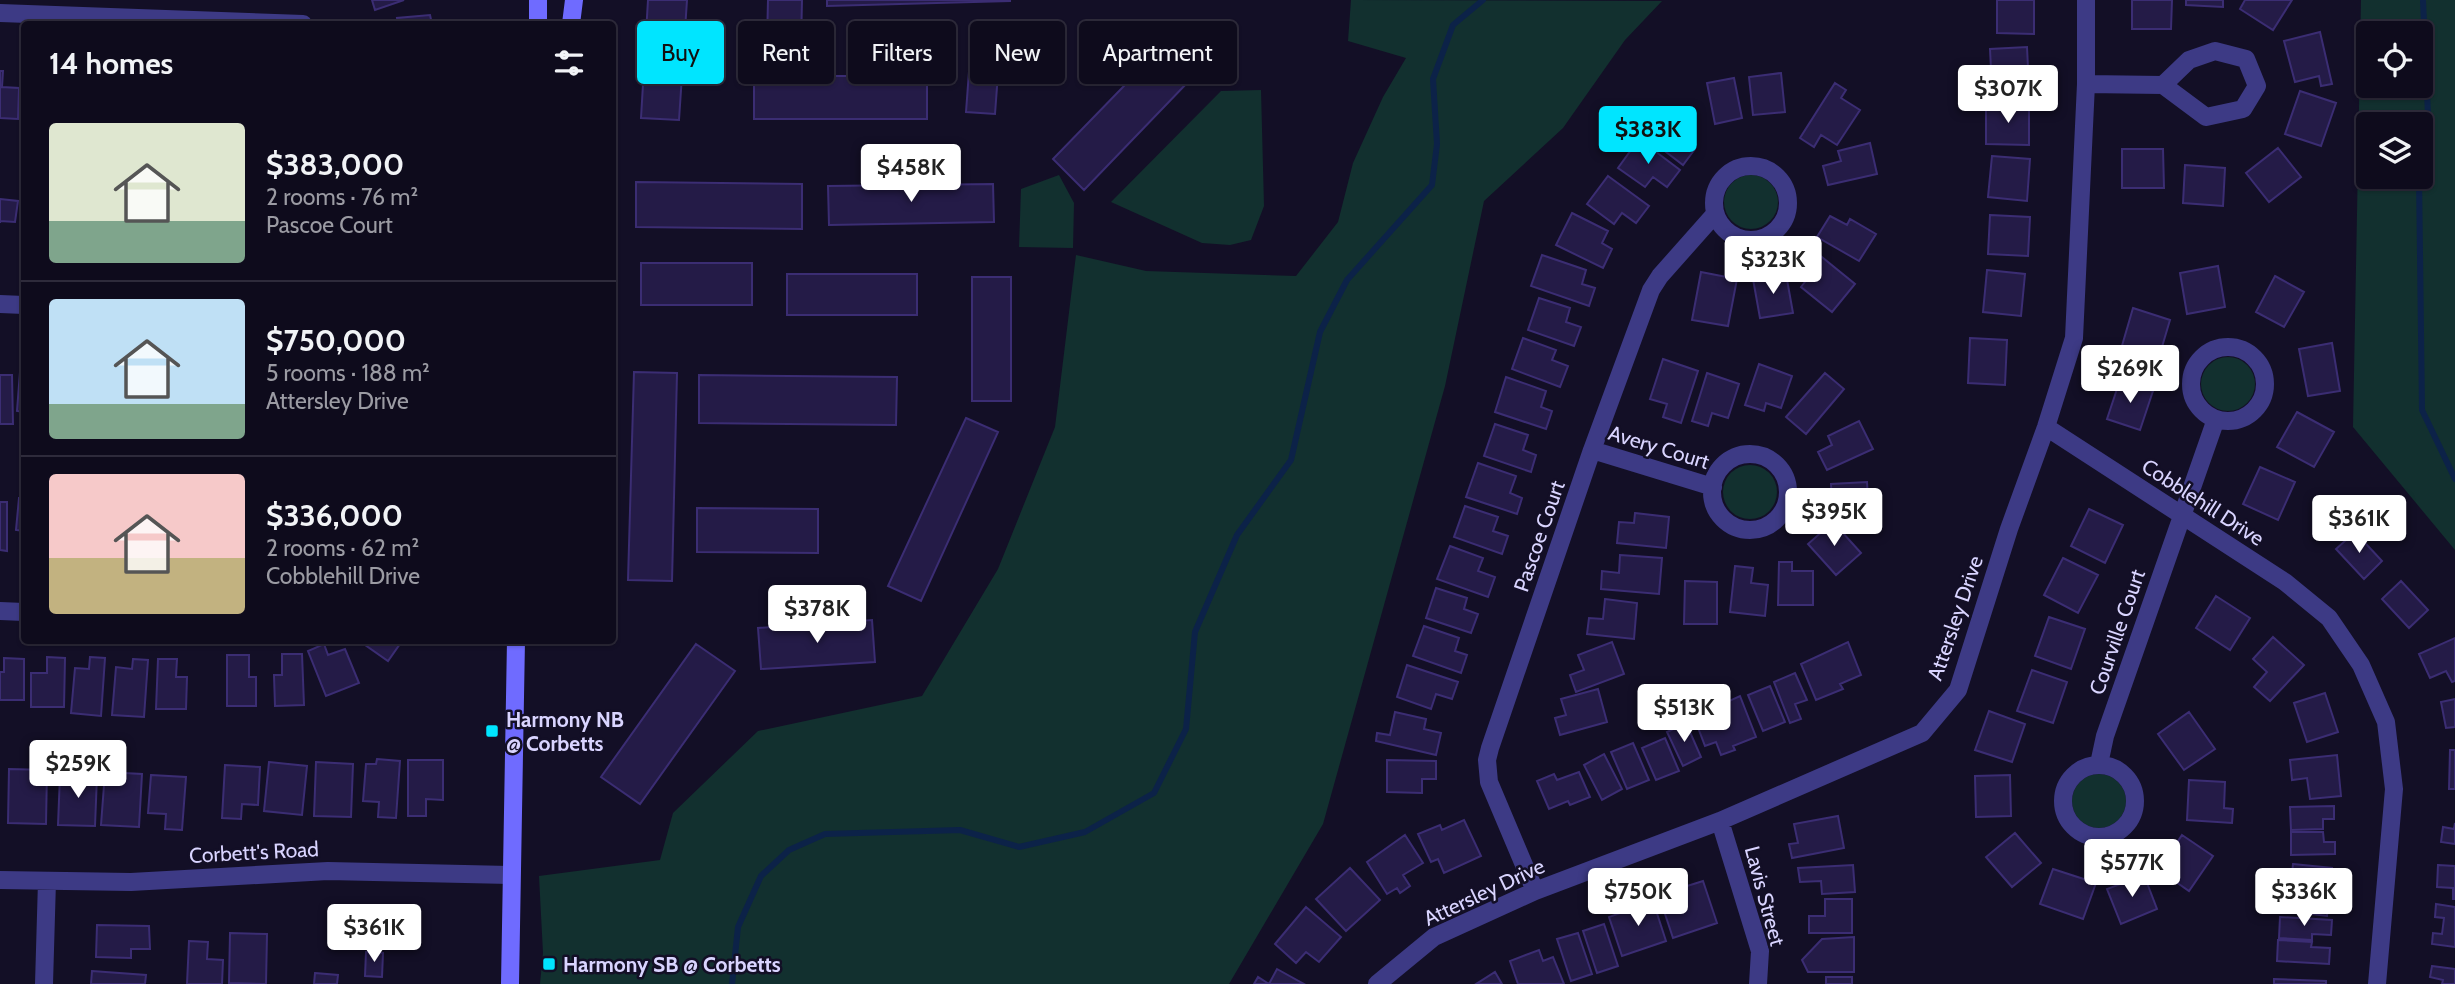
<!DOCTYPE html>
<html lang="en">
<head>
<meta charset="utf-8">
<style>
	body { margin:0; font-family:Cabin,sans-serif; background:#1c1929; color:#f1f3f6; height:100vh; display:flex; flex-direction:column; font-size:26px; white-space:nowrap }
	* { box-sizing:border-box; margin:0 }
	p { font-size:23px; color:#9b9ba3 }
	.icon { flex:none; width:38px; height:38px; fill:none; stroke:currentColor; stroke-width:2; stroke-linecap:round; stroke-linejoin:round }
	.map { position:relative; flex:1; overflow:hidden }
	.details { position:absolute; left:21px; top:21px; width:595px; height:623px; display:flex; flex-direction:column; background:#0e0b1c; border-radius:7px; box-shadow:0 2px 5px #0004,0 0 0 2px #2e2b3b }
	.details>* { flex:none }
	.top-card { position:absolute; left:637px; top:21px; width:665px; height:63px; display:flex; gap:14px }
	.fabs { position:absolute; left:2356px; top:21px; display:grid; gap:14px }
	.fabs a { display:grid; place-items:center; width:77px; height:77px; border-radius:7px; background:#0e0b1c; box-shadow:0 2px 5px #0004,0 0 0 2px #2e2b3b; font-size:35px }
	.price { position:absolute; translate:-50% -60px; padding:0 16px; border-radius:7px; background:#fff; color:#222; font-size:23px; line-height:46px; filter:drop-shadow(0 2px 4px #0008) }
	.price::after { content:''; position:absolute; left:50%; top:42px; width:21px; height:16px; margin-left:-10px; background:inherit; clip-path:polygon(0 0,100% 0,50% 100%) }
	.price.selected { background:#00e5ff; color:#111 }
	ul { padding:0; list-style:none }
	li { display:flex; align-items:center; gap:21px; height:175px; padding:0 28px }
	li+li { border-top:2px solid #2e2b3b }
	li span { display:grid; place-items:center; flex:none; width:196px; height:140px; border-radius:7px; color:#555 }
	li>.icon { margin-inline-start:auto }
	span .icon { width:84px; height:84px; fill:#fffc; stroke-width:1 }
	li b { font-size:30px }
	h2 { display:flex; justify-content:space-between; align-items:center; height:84px; padding:0 28px; font-size:30px }
	.tag { padding:0 24px; border-radius:7px; background:#0e0b1c; box-shadow:0 2px 5px #0004,0 0 0 2px #2e2b3b; font-size:24px; line-height:63px }
	.tag.selected { background:#00e5ff; color:#111 }
	.map>svg:first-child { display:block }
</style>
</head>
<body>
<div class="map">
<svg width="2455" height="984" viewBox="0 0 2455 984">
	<rect width="100%" height="100%" fill="#130f26"/>
	<path fill="#12302f" fill-rule="evenodd" d="M1351 0 1662 1 1625 40 1563 128 1484 201 1445 386 1323 824 1229 984H540L543 953 539 876 660 860 673 813 758 731 922 696 998 569 1055 427 1076 255 1146 271 1296 276 1338 222 1353 163 1383 97 1406 58 1348 41Z
		M2361 0H2455V550L2353 427ZM2368 33H2420V86H2368ZM2368 124H2420V177H2368Z
		M1261 90 1264 206 1251 240 1230 245 1202 243 1111 202 1221 91Z
		M1059 175 1074 203 1073 248 1019 247 1021 189Z
		M1724 202a27 27 0 1 1 54 0a27 27 0 1 1-54 0Z
		M2201 384a27 27 0 1 1 54 0a27 27 0 1 1-54 0Z
		M1723 492a27 27 0 1 1 54 0a27 27 0 1 1-54 0Z
		M2072 801a27 27 0 1 1 54 0a27 27 0 1 1-54 0Z"/>
	<g fill="none" stroke-linecap="round" stroke-linejoin="round">
		<path stroke="#0c2248" stroke-width="6" d="M2420 164 2428 115 2423 0
			M2419 177 2422 410 2455 479
			M732 984 738 927 761 876 789 850 825 834 960 830 1019 847 1085 832 1154 793 1186 729 1195 632 1237 535 1291 460 1320 332 1347 280 1432 185 1437 144 1433 79 1453 25 1483 0"/>
	</g>
	<path fill="#241b47" stroke="#3b2d73" stroke-width="2" d="M372 0H404L375 10Z
		M648 0H687L679 120 641 118Z
		M768 0H802L801 44 767 43Z
		M827 0H1010V1L827 6Z
		M1997 0H2034V34L1997 33Z
		M2132 0H2172L2171 29H2132Z
		M2186 0H2223V7L2186 5Z
		M2245 0H2292L2273 30 2240 9Z
		M430 15 432 24H398L397 18Z
		M972 31 1001 33 995 114 966 112Z
		M2320 32 2332 84 2321 86 2319 76 2295 82 2284 41Z
		M2027 47 2029 89 1992 90 1990 49Z
		M1158 51 1189 81 1084 190 1053 159Z
		M0 71H3L2 87 19 88 18 119 0 118Z
		M1781 73 1785 112 1753 115 1749 77Z
		M754 76H927V119H754Z
		M1734 78 1742 118 1715 124 1707 83Z
		M1835 83 1846 90 1841 98 1860 110 1837 145 1821 135 1814 147 1800 138Z
		M2300 91 2336 103 2321 146 2285 134Z
		M1986 106H2029V145L1986 144Z
		M1663 109 1691 130 1683 140 1695 149 1683 165 1644 135Z
		M1639 139 1680 170 1667 187 1653 177 1645 187 1618 168Z
		M1870 143 1877 174 1828 185 1823 166 1841 161 1838 151Z
		M2278 148 2301 177 2269 202 2246 173Z
		M2122 149H2163L2164 188H2122Z
		M1992 156 2030 159 2027 201 1988 197Z
		M2185 165 2225 168 2223 206 2183 203Z
		M1608 176 1649 206 1636 223 1622 213 1614 224 1587 204Z
		M636 182 802 184V229L636 227Z
		M993 184 994 222 829 225 828 186Z
		M0 199 18 201 15 222 0 221V223Z
		M1572 213 1608 231 1602 243 1612 249 1603 268 1556 245Z
		M1990 215 2030 217 2028 256 1988 254Z
		M1830 216 1847 225 1850 219 1876 234 1859 261 1817 237Z
		M1812 249 1855 284 1832 312 1801 287 1812 273 1801 264Z
		M1542 255 1586 270 1582 284 1595 288 1589 306 1531 286Z
		M641 263H752V305H641Z
		M2218 266 2225 307 2187 314 2180 273Z
		M1987 270 2025 274 2021 316 1983 312Z
		M1701 272 1737 279 1728 326 1692 320Z
		M787 274H917V315H787Z
		M1786 274 1793 313 1760 318 1753 279Z
		M2275 276 2304 292 2284 327 2256 312Z
		M972 277H1011V401H972Z
		M1539 298 1570 308 1566 322 1581 327 1574 346 1528 330Z
		M2133 308 2170 320 2156 367 2119 356Z
		M1523 338 1556 350 1552 360 1568 366 1560 387 1512 369Z
		M1970 338 2007 340 2005 385 1968 383Z
		M2332 343 2340 391 2308 396 2299 349Z
		M21 359 24 360V412L17 411Z
		M1663 359 1698 371 1681 423 1663 417 1667 404 1650 399Z
		M1759 364 1792 376 1781 408 1766 403 1764 411 1745 405Z
		M634 372 677 373 672 581 628 580Z
		M1707 373 1739 384 1728 418 1712 413 1708 426 1692 421Z
		M1825 373 1844 389 1806 434 1786 417Z
		M0 375H12L13 424H0Z
		M699 375 897 377 896 425 699 423Z
		M1506 377 1546 391 1541 407 1552 411 1546 429 1495 412Z
		M2120 380 2153 391 2140 430 2107 419Z
		M2297 412 2334 432 2314 467 2277 447Z
		M966 418 998 432 921 601 888 586Z
		M1859 421 1873 449 1827 470 1818 452 1832 445 1828 436Z
		M1495 424 1528 435 1523 450 1536 455 1531 472 1484 456Z
		M1478 463 1516 476 1510 493 1522 498 1517 514 1466 497Z
		M2260 467 2295 482 2278 520 2243 504Z
		M1867 482 1869 518 1833 520 1831 484Z
		M19 498H24V531L16 530Z
		M0 502H7V551L0 550Z
		M1465 506 1498 517 1493 531 1508 536 1502 554 1454 537Z
		M697 508 818 509V553L697 552Z
		M2089 509 2123 525 2105 563 2071 546Z
		M1635 513 1669 517 1666 548 1617 543 1619 522 1634 523Z
		M1833 522 1861 553 1836 575 1808 544Z
		M2355 532 2382 561 2364 579 2336 549Z
		M1450 546 1483 558 1478 571 1495 577 1488 597 1437 579Z
		M1620 555 1662 558 1659 594 1601 589 1602 571 1619 573Z
		M2063 558 2098 575 2078 613 2044 595Z
		M1779 562H1792V571H1813V605H1778Z
		M1735 566 1753 568 1751 583 1768 585 1765 616 1730 612Z
		M1685 581 1717 582V624H1684Z
		M2401 581 2428 610 2409 628 2382 599Z
		M1436 588 1467 598 1464 609 1478 614 1471 633 1426 618Z
		M2216 596 2250 618 2230 650 2196 628Z
		M1605 599 1637 603 1634 639 1587 634 1589 618 1603 619Z
		M2049 617 2085 629 2071 669 2035 656Z
		M872 620 875 662 761 669 758 628Z
		M1424 626 1459 638 1455 651 1467 655 1461 673 1413 656Z
		M2273 637 2304 665 2270 701 2254 687 2267 672 2253 659Z
		M2455 638V681L2452 682 2446 671 2430 678 2419 654Z
		M358 640H401L402 641 388 661Z
		M1612 642 1624 674 1576 692 1570 675 1584 670 1578 655Z
		M1848 642 1861 675 1840 684 1843 689 1816 700 1801 664Z
		M324 644 328 655 345 649 359 683 326 696 308 651Z
		M696 644 735 671 640 804 601 777Z
		M282 654H302L304 705 275 706 274 675H282Z
		M227 655H249V677H256V706H227Z
		M47 657 65 658 64 707H31V673H47Z
		M90 657 105 658 101 716 71 713 75 668 89 669Z
		M4 658 24 659V700H0V672H4Z
		M133 659 148 660 144 717 112 715 116 667 132 669Z
		M158 659H177L176 677H187L186 709H156Z
		M1407 665 1458 682 1452 699 1436 694 1431 709 1397 697Z
		M2032 670 2067 682 2053 723 2017 711Z
		M1795 673 1807 700 1795 704 1801 719 1790 723 1774 682Z
		M1770 686 1785 722 1763 731 1748 695Z
		M1598 689 1607 722 1560 735 1555 718 1566 715 1561 699Z
		M2325 693 2338 732 2307 742 2294 703Z
		M1740 696 1756 737 1733 746 1735 750 1721 755 1716 742 1705 746 1694 717Z
		M2455 699V727L2446 728 2441 702Z
		M1989 711 2025 724 2012 762 1975 750Z
		M1395 712 1426 719 1424 729 1441 733 1436 755 1376 741 1377 733 1390 735Z
		M2189 712 2215 749 2184 770 2158 734Z
		M1686 723 1701 757 1683 766 1667 732Z
		M1665 738 1679 771 1656 780 1642 748Z
		M1633 743 1649 780 1627 789 1611 752Z
		M2450 750H2455V789H2449Z
		M1604 754 1622 789 1602 800 1584 765Z
		M2337 755 2341 796 2310 799 2307 778 2292 780 2290 760Z
		M377 759 400 761 396 818 378 817 379 802 363 801 366 764H376Z
		M408 760H443V800L426 799V816H408Z
		M1387 760 1436 761V779H1422V793L1387 792Z
		M269 762 307 766 302 815 264 811Z
		M316 762 353 764 351 817 314 816Z
		M225 765 260 767 258 805 242 804 241 819 222 818Z
		M9 769 47 770 46 824 8 823Z
		M105 772 142 774 139 827 101 825Z
		M1579 772 1590 797 1570 805 1568 801 1549 809 1537 781 1554 774 1557 780Z
		M60 775 97 776 95 826 58 825Z
		M151 775 186 777 182 830 165 829 166 814 148 813Z
		M2010 775 2011 816 1976 817 1975 776Z
		M2189 780 2225 782 2224 808 2233 809 2232 823 2187 820Z
		M2334 806V819H2323V829L2291 830 2290 807Z
		M1838 816 1844 848 1792 858 1789 844 1798 843 1794 824Z
		M1464 820 1481 856 1444 873 1438 859 1431 862 1418 834 1440 825 1442 830Z
		M2455 823V844L2441 842 2443 827 2454 829Z
		M2291 832H2323L2324 842H2335V854L2291 855Z
		M2015 833 2041 863 2012 887 1986 857Z
		M1405 835 1423 863 1403 875 1410 886 1400 893 1397 888 1387 894 1367 862Z
		M2182 835 2213 856 2189 891 2159 870Z
		M2293 864 2332 868 2327 916 2279 910 2280 894 2290 895Z
		M1853 865 1855 892 1822 894 1821 881 1800 882 1798 868Z
		M2438 865 2455 866V899H2453V888L2437 887Z
		M1350 868 1380 900 1346 931 1316 899Z
		M2053 869 2096 883 2083 919 2040 904Z
		M2144 875 2157 909 2121 924 2107 889Z
		M1703 881 1717 923 1673 938 1660 899 1685 891 1684 887Z
		M1652 898 1666 941 1622 956 1609 917 1634 908 1633 905Z
		M1825 899H1852V933H1809V916H1825Z
		M2436 904 2455 907V947L2432 944 2433 933 2442 934 2444 918 2435 917Z
		M1306 907 1341 937 1319 962 1306 952 1296 963 1275 944Z
		M2280 917 2332 920 2331 935 2312 934V940L2279 938Z
		M1604 924 1618 966 1597 973 1583 931Z
		M97 925 149 926 150 949H131V958L96 957Z
		M230 933 267 934 266 984 229 983Z
		M1578 933 1592 974 1571 981 1557 939Z
		M1854 937V972H1808L1802 960 1822 939Z
		M2278 940 2312 942 2311 947 2330 948 2329 964 2277 961Z
		M189 941 208 942 207 959 223 960 222 984H187Z
		M1539 950 1543 961 1553 957 1564 984H1518L1510 961Z
		M366 952 383 953 382 977 365 976Z
		M2432 966 2455 969V984H2442L2443 980 2430 977Z
		M1277 969 1304 984H1254L1258 977 1269 984Z
		M92 971 146 975 145 984H91Z
		M1495 972 1502 984H1476Z
		M315 973 338 975 337 984H314Z
		M1826 977H1852V984H1826Z
		M2274 979 2326 981V984H2274Z"/>
	<g fill="none" stroke-linecap="round" stroke-linejoin="round">
		<path stroke="#3d3a85" stroke-width="18" d="M0 13 303 24
			M2086 84 2163 85 2206 117 2243 109 2257 86 2246 59 2215 51 2189 60 2163 85
			M1714 203a37 37 0 1 1 74 0a37 37 0 1 1-74 0Z
			M0 304 24 305
			M2191 384a37 37 0 1 1 74 0a37 37 0 1 1-74 0Z
			M2046 427 2285 582 2329 618 2361 665 2386 722 2394 789 2377 984
			M1592 450 1713 487
			M1712 492a38 38 0 1 1 76 0a38 38 0 1 1-76 0Z
			M0 611 24 612
			M2099 764 2105 736 2216 419
			M2063 801a36 36 0 1 1 72 0a36 36 0 1 1-72 0Z
			M1720 821 1760 951 1758 984
			M0 880 131 882 328 871 511 875
			M1535 891 1489 782 1487 760 1490 748 1592 450 1651 290 1660 276 1715 214
			M44 984 47 881
			M1377 984 1434 937 1535 891 1720 821 1922 733 1958 690 2009 529 2046 427 2074 338 2086 84V0"/>
		<path stroke="#6f6bff" stroke-width="18" d="M538 0V24
			M571 24 574 0
			M510 984 516 640"/>
	</g>
	<g fill="#00e5ff" stroke="#130f26" stroke-width="2.5">
		<rect x="485" y="724" width="14" height="14" rx="3.5"/>
		<rect x="542" y="957" width="14" height="14" rx="3.5"/>
	</g>
	<g text-anchor="middle" dominant-baseline="central" stroke-width="5" stroke-linejoin="round" paint-order="stroke">
		<g font-size="21" fill="#d9d4ff" stroke="#130f26">
			<text transform="translate(1659 447) rotate(17)">Avery Court</text>
			<text transform="translate(2203 502) rotate(33)">Cobblehill Drive</text>
			<text transform="translate(1539 536) rotate(-71)">Pascoe Court</text>
			<text transform="translate(1955 618) rotate(-71)">Attersley Drive</text>
			<text transform="translate(2117 632) rotate(-71)">Courville Court</text>
			<text transform="translate(254 852) rotate(-3)">Corbett's Road</text>
			<text transform="translate(1484 892) rotate(-25)">Attersley Drive</text>
			<text transform="translate(1765 896) rotate(75)">Lavis Street</text>
		</g>
		<g font-size="21" font-weight="bold" fill="#d9d4ff" stroke="#130f26" text-anchor="start">
			<text x="506" y="719">Harmony NB<tspan x="506" dy="24">@ Corbetts</tspan></text>
			<text x="563" y="964">Harmony SB @ Corbetts</text>
		</g>
	</g>
</svg>
<div class="fabs">
<a><svg class="icon" aria-label="locate" viewBox="0 0 24 24"><circle cx="12" cy="12" r="6"/><path d="M12 2v4M12 18v4M2 12h4M18 12h4"/></svg></a>
<a><svg class="icon" aria-label="layers" viewBox="0 0 24 24"><path d="M12 4l9 5-9 5-9-5zM3 14l9 5 9-5"/></svg></a>
</div>
<b class="price" style="left:2008px;top:125px">$307K</b>
<b class="price selected" style="left:1648px;top:166px">$383K</b>
<b class="price" style="left:911px;top:204px">$458K</b>
<b class="price" style="left:1773px;top:296px">$323K</b>
<b class="price" style="left:2130px;top:405px">$269K</b>
<b class="price" style="left:1834px;top:548px">$395K</b>
<b class="price" style="left:2359px;top:555px">$361K</b>
<b class="price" style="left:817px;top:645px">$378K</b>
<b class="price" style="left:1684px;top:744px">$513K</b>
<b class="price" style="left:78px;top:800px">$259K</b>
<b class="price" style="left:2132px;top:899px">$577K</b>
<b class="price" style="left:1638px;top:928px">$750K</b>
<b class="price" style="left:2304px;top:928px">$336K</b>
<b class="price" style="left:374px;top:964px">$361K</b>
<div class="top-card">
<a class="tag selected">Buy</a>
<a class="tag">Rent</a>
<a class="tag">Filters</a>
<a class="tag">New</a>
<a class="tag">Apartment</a>
</div>
<section class="details">
<h2>14 homes<svg class="icon" aria-label="filters" viewBox="0 0 24 24"><path d="M4 7h16M4 17h16"/><circle cx="9" cy="7" r="2"/><circle cx="15" cy="17" r="2"/></svg></h2>
<ul>
<li><span style="background:linear-gradient(#dfe7d0 70%,#7fa58c 0)"><svg class="icon" aria-label="home" viewBox="0 0 24 24"><path d="M3 11l9-7 9 7M6 9v11h12V9"/></svg></span><div><b>$383,000</b><p>2 rooms · 76 m²</p><p>Pascoe Court</p></div></li>
<li><span style="background:linear-gradient(#bfe0f5 75%,#7fa58c 0)"><svg class="icon" aria-label="home" viewBox="0 0 24 24"><path d="M3 11l9-7 9 7M6 9v11h12V9"/></svg></span><div><b>$750,000</b><p>5 rooms · 188 m²</p><p>Attersley Drive</p></div></li>
<li><span style="background:linear-gradient(#f6c9c9 60%,#c2b280 0)"><svg class="icon" aria-label="home" viewBox="0 0 24 24"><path d="M3 11l9-7 9 7M6 9v11h12V9"/></svg></span><div><b>$336,000</b><p>2 rooms · 62 m²</p><p>Cobblehill Drive</p></div></li>
</ul>
</section>
</div>
</body>
</html>
